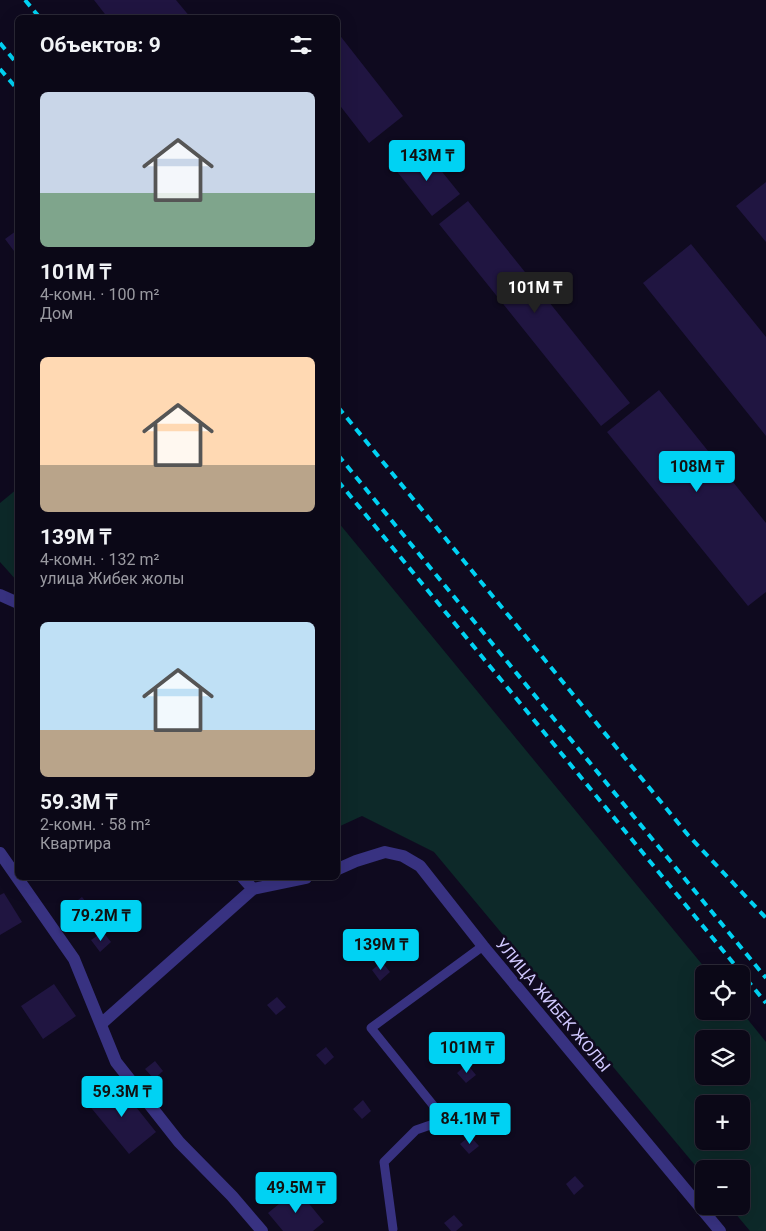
<!DOCTYPE html>
<html lang="ru">
<head>
<meta charset="utf-8">
<style>
	body { margin:0; font-family:Roboto,sans-serif; background:#141120; color:#f1f3f6; height:100vh; display:flex; flex-direction:column; font-size:19px; white-space:nowrap }
	* { box-sizing:border-box; margin:0 }
	p { font-size:16px; color:#9a9aa1 }
	.icon { flex:none; width:28px; height:28px; fill:none; stroke:currentColor; stroke-width:2; stroke-linecap:round; stroke-linejoin:round }
	.map { position:relative; flex:1; overflow:hidden }
	.details { position:absolute; left:15px; top:15px; width:325px; height:865px; display:flex; flex-direction:column; background:#0b0817; border-radius:8px; box-shadow:0 5px 20px #0002,0 0 0 1px #2b2936 }
	.details>* { flex:none }
	.buttons { position:absolute; left:695px; top:965px; display:grid; gap:10px }
	.buttons a { display:grid; place-items:center; width:55px; height:55px; border-radius:8px; background:#0b0817; box-shadow:0 5px 20px #0002,0 0 0 1px #2b2936; font-size:25px }
	.price { position:absolute; translate:-50% -42px; padding:0 11px; border-radius:5px; background:#00d2f3; color:#111; font-size:16px; line-height:32px; filter:drop-shadow(0 1px 2px #0008) }
	.price::after { content:''; position:absolute; left:50%; top:30px; width:15px; height:11px; margin-left:-8px; background:inherit; clip-path:polygon(0 0,100% 0,50% 100%) }
	.price.on { background:#222; color:#fff }
	ul { padding:0; list-style:none }
	li { display:grid; align-content:center; gap:10px; height:265px; padding:0 25px }
	li span { display:grid; place-items:center; height:155px; border-radius:8px; color:#555 }
	li>.icon { margin-inline-start:auto }
	span .icon { width:90px; height:90px; fill:#fffc; stroke-width:1 }
	li b { font-size:21px }
	h2 { display:flex; justify-content:space-between; align-items:center; height:60px; padding:0 25px; font-size:21px }
	.map>svg:first-child { display:block }
</style>
</head>
<body>
<div class="map">
<svg width="766" height="1231" viewBox="0 0 766 1231">
	<rect width="100%" height="100%" fill="#0f0a1f"/>
	<path fill="#0d2929" fill-rule="evenodd" d="M17 489V581L0 562V503Z
		M338 522 710 974H704V1011H741L766 1042V1231H750L729 1206H741V1169H704V1176L434 852 362 816 338 827ZM704 1039H741V1076H704ZM704 1104H741V1141H704Z"/>
	<path fill="#201541" d="M94 0H176L191 18H108Z
		M338 33 403 116 369 143 338 103Z
		M422 147 460 194 432 216 395 169Z
		M766 182V242L736 206Z
		M468 201 630 403 601 426 439 224Z
		M16 231 18 232V248L14 251 5 239Z
		M691 244 766 337V436L643 283Z
		M659 390 766 523V592L748 606 607 432Z
		M4 893 22 922 0 935V895Z
		M82 897 91 908 80 917 70 906Z
		M103 932 111 942 100 952 91 940Z
		M382 962 390 972 380 981 372 970Z
		M54 984 76 1016 43 1039 21 1006Z
		M277 997 286 1007 276 1015 267 1005Z
		M326 1047 334 1057 325 1065 316 1055Z
		M155 1061 163 1071 154 1079 145 1069Z
		M467 1064 476 1075 466 1083 457 1073Z
		M116 1082 156 1132 129 1154 88 1104Z
		M363 1100 371 1111 362 1119 353 1109Z
		M470 1136 479 1146 469 1154 460 1144Z
		M575 1176 584 1186 574 1195 566 1184Z
		M297 1189 324 1222 313 1231H283L268 1213Z
		M454 1215 463 1225 456 1231H451L444 1223Z"/>
	<g fill="none" stroke-linecap="round" stroke-linejoin="round">
		<path stroke="#383281" stroke-width="9" d="M393 1229 384 1162 416 1130 445 1120 371 1028 483 946"/>
		<path stroke="#383281" stroke-width="12" d="M0 595 18 603
			M0 853 74 959 116 1062 179 1142 232 1196 262 1231
			M338 869 356 861 385 852 403 856 420 866 483 946 720 1231
			M243 878 253 889 306 878
			M101 1024 253 889"/>
		<path stroke="#00d2f3" stroke-width="4" stroke-dasharray="8 6" stroke-linecap="butt" d="M25 0 40 18
			M0 43 18 65
			M0 69 18 90
			M338 407 688 835 766 918
			M338 455 766 978
			M338 481 766 1003"/>
	</g>
	<g text-anchor="middle" dominant-baseline="central" stroke-width="5" stroke-linejoin="round" paint-order="stroke">
		<g font-size="16" fill="#d0c8ff" stroke="#0f0a1f">
			<text transform="translate(553 1005) rotate(50)">УЛИЦА ЖИБЕК ЖОЛЫ</text>
		</g>
	</g>
</svg>
<div class="buttons">
<a><svg class="icon" aria-label="locate" viewBox="0 0 24 24"><circle cx="12" cy="12" r="6"/><path d="M12 2v4M12 18v4M2 12h4M18 12h4"/></svg></a>
<a><svg class="icon" aria-label="layers" viewBox="0 0 24 24"><path d="M12 4l9 5-9 5-9-5zM3 14l9 5 9-5"/></svg></a>
<a>+</a>
<a>−</a>
</div>
<b class="price" style="left:427px;top:182px">143M ₸</b>
<b class="price on" style="left:535px;top:314px">101M ₸</b>
<b class="price" style="left:697px;top:493px">108M ₸</b>
<b class="price" style="left:101px;top:942px">79.2M ₸</b>
<b class="price" style="left:381px;top:971px">139M ₸</b>
<b class="price" style="left:467px;top:1074px">101M ₸</b>
<b class="price" style="left:122px;top:1118px">59.3M ₸</b>
<b class="price" style="left:470px;top:1145px">84.1M ₸</b>
<b class="price" style="left:296px;top:1214px">49.5M ₸</b>
<section class="details">
<h2>Объектов: 9<svg class="icon" aria-label="filters" viewBox="0 0 24 24"><path d="M4 7h16M4 17h16"/><circle cx="9" cy="7" r="2"/><circle cx="15" cy="17" r="2"/></svg></h2>
<ul>
<li><span style="background:linear-gradient(#c9d6e8 65%,#7fa58c 0)"><svg class="icon" aria-label="home" viewBox="0 0 24 24"><path d="M3 11l9-7 9 7M6 9v11h12V9"/></svg></span><div><b>101M ₸</b><p>4-комн. · 100 m²</p><p>Дом</p></div></li>
<li><span style="background:linear-gradient(#ffd9b3 70%,#b9a48a 0)"><svg class="icon" aria-label="home" viewBox="0 0 24 24"><path d="M3 11l9-7 9 7M6 9v11h12V9"/></svg></span><div><b>139M ₸</b><p>4-комн. · 132 m²</p><p>улица Жибек жолы</p></div></li>
<li><span style="background:linear-gradient(#bfe0f5 70%,#b9a48a 0)"><svg class="icon" aria-label="home" viewBox="0 0 24 24"><path d="M3 11l9-7 9 7M6 9v11h12V9"/></svg></span><div><b>59.3M ₸</b><p>2-комн. · 58 m²</p><p>Квартира</p></div></li>
</ul>
</section>
</div>
</body>
</html>
